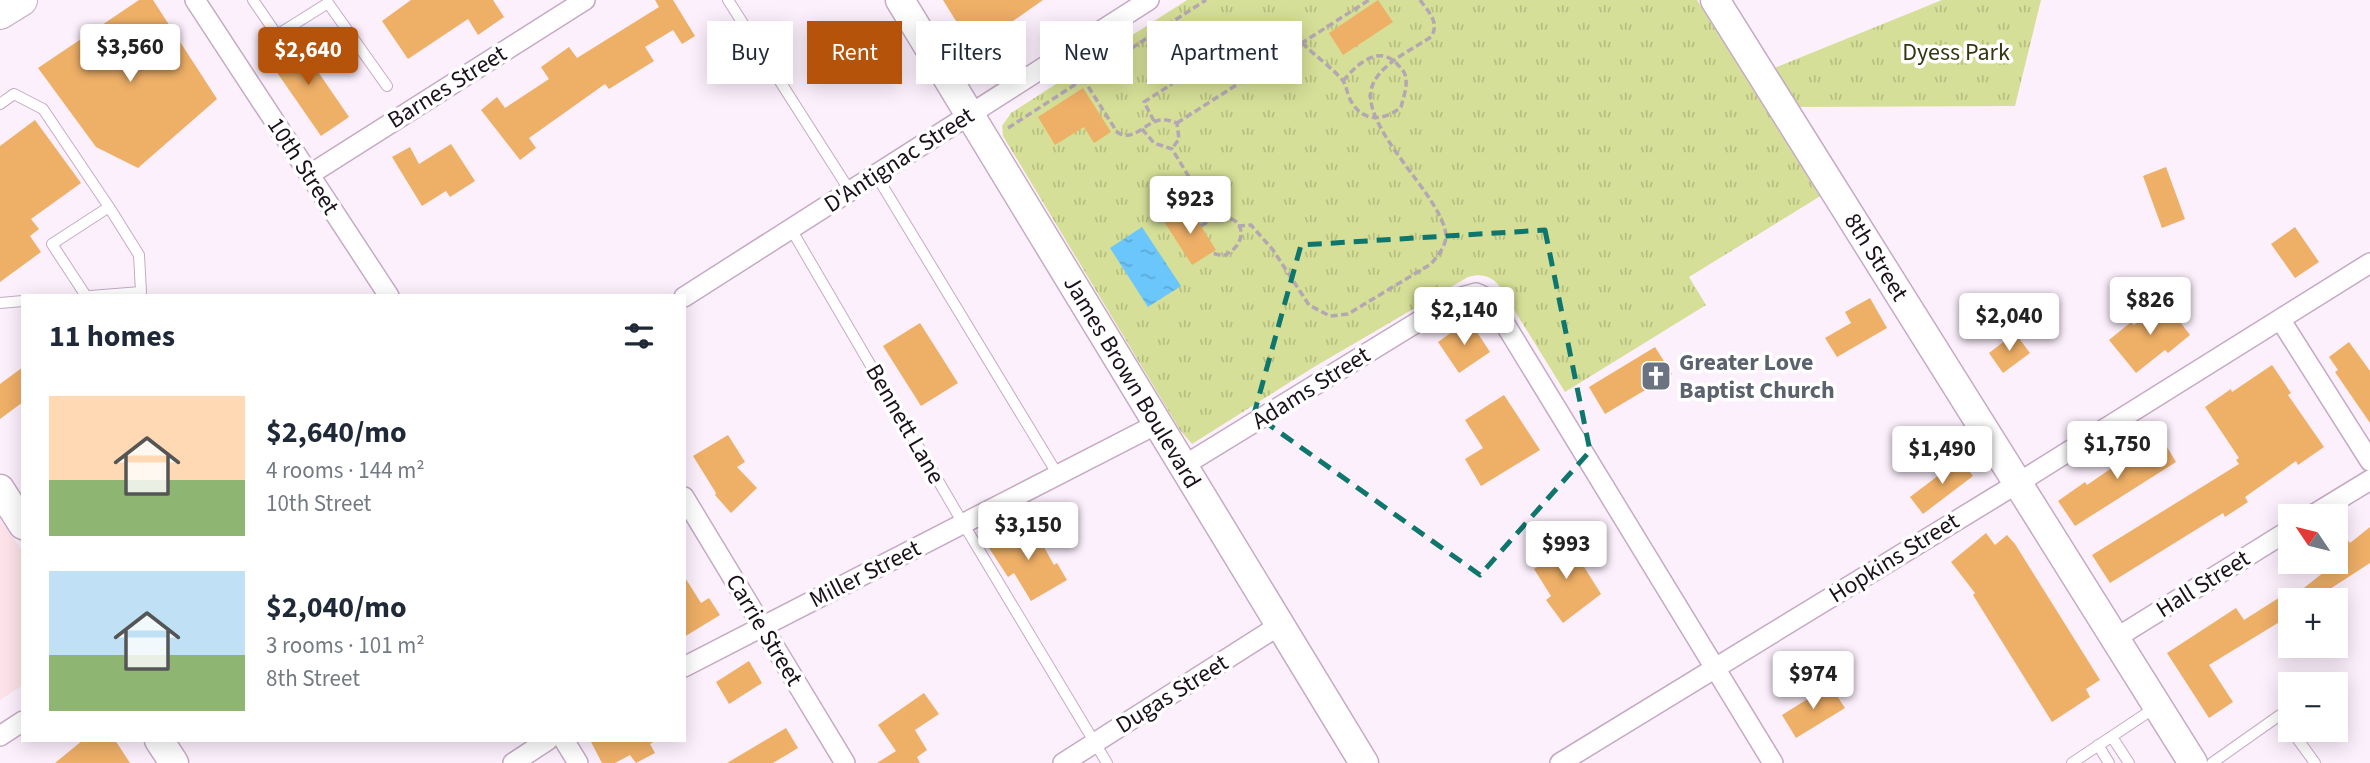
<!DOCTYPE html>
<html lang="en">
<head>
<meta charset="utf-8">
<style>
	body { margin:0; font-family:"Source Sans 3",sans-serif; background:#f2f2f3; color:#1f2937; height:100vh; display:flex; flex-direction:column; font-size:26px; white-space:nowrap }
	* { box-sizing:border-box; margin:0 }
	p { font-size:23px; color:#747a83 }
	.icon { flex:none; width:38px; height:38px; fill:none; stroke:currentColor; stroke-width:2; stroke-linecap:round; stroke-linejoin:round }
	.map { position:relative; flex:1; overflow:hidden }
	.side { position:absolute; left:21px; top:294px; width:665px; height:448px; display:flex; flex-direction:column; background:#fff; border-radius:0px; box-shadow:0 4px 18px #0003 }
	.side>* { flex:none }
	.hud { position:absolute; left:707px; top:21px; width:665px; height:63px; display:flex; gap:14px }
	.needle { width:46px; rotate:305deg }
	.fabs { position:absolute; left:2278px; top:504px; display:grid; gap:14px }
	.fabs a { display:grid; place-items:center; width:70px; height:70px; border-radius:0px; background:#fff; box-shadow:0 4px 18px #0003; font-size:35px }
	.price { position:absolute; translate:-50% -60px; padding:0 16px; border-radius:7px; background:#fff; color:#222; font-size:23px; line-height:46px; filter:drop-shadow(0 2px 4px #0008) }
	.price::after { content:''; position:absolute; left:50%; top:42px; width:21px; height:16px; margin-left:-10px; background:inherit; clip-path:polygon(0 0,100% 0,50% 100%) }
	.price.selected { background:#b45309; color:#fff }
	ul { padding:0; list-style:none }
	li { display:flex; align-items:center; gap:21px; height:175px; padding:0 28px }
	li span { display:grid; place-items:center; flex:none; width:196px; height:140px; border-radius:0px; color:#555 }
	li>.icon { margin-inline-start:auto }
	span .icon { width:84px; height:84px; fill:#fffc; stroke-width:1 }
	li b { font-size:30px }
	h2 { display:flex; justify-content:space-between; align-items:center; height:84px; padding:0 28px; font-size:30px }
	.tag { padding:0 24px; border-radius:0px; background:#fff; box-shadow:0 4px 18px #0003; font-size:24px; line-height:63px }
	.tag.selected { background:#b45309; color:#fff }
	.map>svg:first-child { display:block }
</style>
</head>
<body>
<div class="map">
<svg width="2370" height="763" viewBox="0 0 2370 763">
	<defs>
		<pattern id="park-tufts" width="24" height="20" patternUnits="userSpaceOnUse" patternTransform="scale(1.75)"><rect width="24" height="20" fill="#d6df97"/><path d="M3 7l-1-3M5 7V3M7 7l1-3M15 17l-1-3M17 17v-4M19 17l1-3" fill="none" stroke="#b7be82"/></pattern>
		<pattern id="water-ripples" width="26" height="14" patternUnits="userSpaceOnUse" patternTransform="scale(1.75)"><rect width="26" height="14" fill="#6ac6fb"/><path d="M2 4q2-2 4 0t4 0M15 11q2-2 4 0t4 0" fill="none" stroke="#5ba9d7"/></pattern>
	</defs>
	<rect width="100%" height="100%" fill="#fcf0fc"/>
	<path fill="#fde3e9" d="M0 519 23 552V685L0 700Z"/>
	<path fill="url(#park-tufts)" d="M1187 0H1697L1822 195 1689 277 1706 305 1565 392 1500 287C1492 276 1481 273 1468 277L1314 367 1192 444 1180 430 1003 136 1002 126 1011 113Z
		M1942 0H2041L2015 106 1797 107 1772 69Z"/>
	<path fill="url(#water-ripples)" d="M1142 227 1181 286 1148 307 1110 248Z"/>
	<path fill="#eeaf67" d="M139 0H153L217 99 138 168 96 147 38 68Z
		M411 0H493L504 17 478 35 468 19 408 59 382 21Z
		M655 0H673L695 36 682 44 673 30 645 47 654 61 609 89 605 84 529 138 536 148 520 160 481 110 497 97 505 108 549 79 541 67 569 47 577 58 659 7Z
		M943 0H1043L1006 26 1002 21 969 42Z
		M1378 0 1393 22 1343 55 1329 33Z
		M295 38 349 117 321 136 267 58Z
		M1083 88 1111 132 1094 143 1084 127 1055 145 1038 117Z
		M35 120 81 183 31 219 39 229 30 236 41 252 0 282V146Z
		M451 144 475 181 450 197 446 191 422 206 392 157 410 147 419 164Z
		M2166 167 2185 219 2162 228 2143 176Z
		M1189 207 1216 250 1192 265 1165 223Z
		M2295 227 2319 262 2295 278 2271 244Z
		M1870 298 1887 328 1837 357 1825 338 1851 323 1845 312Z
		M2164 301 2190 335 2168 353 2165 350 2136 373 2109 340 2131 322 2134 325Z
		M1469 320 1490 352 1459 373 1438 342Z
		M920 323 958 383 921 406 883 346Z
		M2015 333 2030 353 2003 373 1989 353Z
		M2349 342 2370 371V423L2335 372 2338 370 2329 357Z
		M1655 347 1672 374 1605 414 1589 387Z
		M2272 365 2291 393 2288 395 2324 447 2298 465 2296 461 2245 497 2248 502 2225 517 2223 513 2110 583 2092 555 2239 464 2236 460 2239 458 2205 407 2231 389 2232 392Z
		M23 367V402L0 419V384Z
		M1504 395 1540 450 1481 486 1465 459 1483 448 1465 420Z
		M728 435 745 462 737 467 757 488 731 513 715 495 716 493 693 456Z
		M2160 435 2176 462 2075 526 2058 501 2085 482 2087 485Z
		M1960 459 1973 476 1923 514 1910 497Z
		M1030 522 1054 565 1057 563 1067 580 1031 601 1014 573 1008 577 989 548Z
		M2370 527V563L2313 600H2291V615L2209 665 2233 702 2209 718 2167 653 2236 608 2244 620 2291 590V598L2328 569 2324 562H2336V546L2347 539 2350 543Z
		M1986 533 1995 545 2007 535 2015 544 2100 680 2086 689 2090 697 2052 722 1973 595 1975 593 1951 562Z
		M1566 538 1601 594 1563 623 1546 600 1551 596 1534 569 1544 563 1539 556Z
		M684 576 701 603 709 598 720 615 684 637Z
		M749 661 762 683 729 704 716 682Z
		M1830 685 1845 708 1796 738 1782 715Z
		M924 693 939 714 915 730 927 750 917 757 920 763H877L896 751 878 725Z
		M786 728 798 748 773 763H727Z
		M83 740H115L130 763H55Z
		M590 740H657L650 744 655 753 636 763 630 755 615 763H602Z"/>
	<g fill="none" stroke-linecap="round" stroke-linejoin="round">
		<g stroke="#c6aac5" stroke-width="12">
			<path id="lane" d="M253 0 277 35 328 3 387 86
				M728 0 850 191
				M0 104 14 94 43 109 109 207 139 255 141 292 90 296
				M876 175 1058 475
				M791 229 964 525 1107 763
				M86 296 52 244 109 207
				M0 303 23 301
				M2291 730 2315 763
				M2112 737 2129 763
				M2098 745 2109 763
				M2072 763 2156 707
				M2212 763 2280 715 2291 729"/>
		</g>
		<g stroke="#c6aac5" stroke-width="22">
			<path id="street" d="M195 0 389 296
				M309 175 585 0
				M684 297 1149 0
				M2280 319 2370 461
				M1183 466 1455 299 1476 293 1485 297 1494 306 1773 763
				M684 497 845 763
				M2311 516 2370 480
				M2116 638 2291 529
				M684 667 1157 424
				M0 736 23 721
				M564 740 578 763
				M513 763 548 740
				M1063 763 1280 625
				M1560 763 2018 483 2370 263"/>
		</g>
		<g stroke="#c6aac5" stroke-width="31">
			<path id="secondary" d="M900 0 1364 763
				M1715 0 2193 763
				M0 489 23 525
				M159 740 174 763"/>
		</g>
		<g stroke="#c6aac5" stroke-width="34">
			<path id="primary" d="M0 13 21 0"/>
		</g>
		<path stroke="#b3a7b3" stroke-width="3.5" stroke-dasharray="7 3.5" stroke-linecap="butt" d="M1302 43C1312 53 1336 71 1343 81 1347 86 1347 95 1351 101 1363 123 1384 121 1401 107 1403 99 1407 88 1406 80 1406 73 1402 69 1398 65 1379 43 1356 65 1343 81
			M1077 69 1117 132C1133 143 1144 123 1160 120 1166 119 1171 121 1177 123L1179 139 1172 149
			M1154 121 1144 102 1172 84
			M1177 123 1369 0
			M1008 128 1206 0
			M1142 129 1154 143 1172 149 1214 218
			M1201 226C1241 200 1256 242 1223 256L1212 253
			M1238 226 1251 225 1273 250 1309 305 1330 316 1348 314 1431 264C1437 257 1446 246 1446 236 1444 196 1355 125 1373 84 1382 63 1413 49 1431 37 1440 23 1429 12 1420 0"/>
		<use href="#lane" stroke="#fff" stroke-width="10"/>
		<use href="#street" stroke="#fff" stroke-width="19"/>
		<use href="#secondary" stroke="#fff" stroke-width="28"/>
		<use href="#primary" stroke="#fff" stroke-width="32"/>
	</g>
	<path fill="none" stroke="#0f766e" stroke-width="5" stroke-dasharray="14 9" stroke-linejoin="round" d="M1545 230 1590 451 1480 575 1254 414 1301 245Z"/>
	<defs>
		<g id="church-square" transform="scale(1.575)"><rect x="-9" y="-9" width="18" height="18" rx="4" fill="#6b7280" stroke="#fff"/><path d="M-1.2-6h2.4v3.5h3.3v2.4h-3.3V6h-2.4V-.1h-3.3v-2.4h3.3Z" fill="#fff"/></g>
	</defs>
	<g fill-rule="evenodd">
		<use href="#church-square" x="1656" y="376"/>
	</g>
	<g text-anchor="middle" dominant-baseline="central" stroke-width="7" stroke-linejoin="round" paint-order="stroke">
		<g font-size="24" fill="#343710" stroke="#fff">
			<text x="1956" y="52">Dyess Park</text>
		</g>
		<g font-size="24" fill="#1b111b" stroke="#fff">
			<text transform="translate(447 87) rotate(-32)">Barnes Street</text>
			<text transform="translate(899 160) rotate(-33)">D'Antignac Street</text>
			<text transform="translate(303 166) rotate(57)">10th Street</text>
			<text transform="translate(1876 257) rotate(58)">8th Street</text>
			<text transform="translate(1132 382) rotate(59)">James Brown Boulevard</text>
			<text transform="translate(1311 388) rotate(-32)">Adams Street</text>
			<text transform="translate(905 424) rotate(60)">Bennett Lane</text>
			<text transform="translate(1894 558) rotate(-32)">Hopkins Street</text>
			<text transform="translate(865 574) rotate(-27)">Miller Street</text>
			<text transform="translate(2203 584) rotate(-32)">Hall Street</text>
			<text transform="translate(764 630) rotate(59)">Carrie Street</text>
			<text transform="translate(1172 694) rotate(-32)">Dugas Street</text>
		</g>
		<g font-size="24" font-weight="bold" fill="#5b616d" stroke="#fff" text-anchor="start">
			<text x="1679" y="362">Greater Love<tspan x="1679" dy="28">Baptist Church</tspan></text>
		</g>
	</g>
</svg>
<div class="fabs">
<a><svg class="needle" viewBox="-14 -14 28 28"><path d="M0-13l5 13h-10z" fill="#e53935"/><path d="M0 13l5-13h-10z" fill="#747a83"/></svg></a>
<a>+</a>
<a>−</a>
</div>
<b class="price" style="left:130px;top:84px">$3,560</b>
<b class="price selected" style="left:308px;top:87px">$2,640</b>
<b class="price" style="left:1190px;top:236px">$923</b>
<b class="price" style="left:2150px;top:337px">$826</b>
<b class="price" style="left:1464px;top:347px">$2,140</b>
<b class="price" style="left:2009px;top:353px">$2,040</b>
<b class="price" style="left:2117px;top:481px">$1,750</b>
<b class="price" style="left:1942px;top:486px">$1,490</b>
<b class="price" style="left:1028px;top:562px">$3,150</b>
<b class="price" style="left:1566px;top:581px">$993</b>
<b class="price" style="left:1813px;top:711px">$974</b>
<div class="hud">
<a class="tag">Buy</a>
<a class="tag selected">Rent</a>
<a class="tag">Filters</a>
<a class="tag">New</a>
<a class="tag">Apartment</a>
</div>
<section class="side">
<h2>11 homes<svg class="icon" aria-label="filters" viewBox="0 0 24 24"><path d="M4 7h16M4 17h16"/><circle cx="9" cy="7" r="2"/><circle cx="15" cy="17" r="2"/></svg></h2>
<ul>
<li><span style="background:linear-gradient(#ffd9b3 60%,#8fb573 0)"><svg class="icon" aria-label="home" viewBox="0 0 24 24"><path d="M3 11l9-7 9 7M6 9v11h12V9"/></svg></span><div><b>$2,640/mo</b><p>4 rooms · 144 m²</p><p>10th Street</p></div></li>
<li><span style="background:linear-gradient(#bfe0f5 60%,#8fb573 0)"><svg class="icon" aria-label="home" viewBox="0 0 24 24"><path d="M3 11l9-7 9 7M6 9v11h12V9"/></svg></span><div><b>$2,040/mo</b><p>3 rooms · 101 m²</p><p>8th Street</p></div></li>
</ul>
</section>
</div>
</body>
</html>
